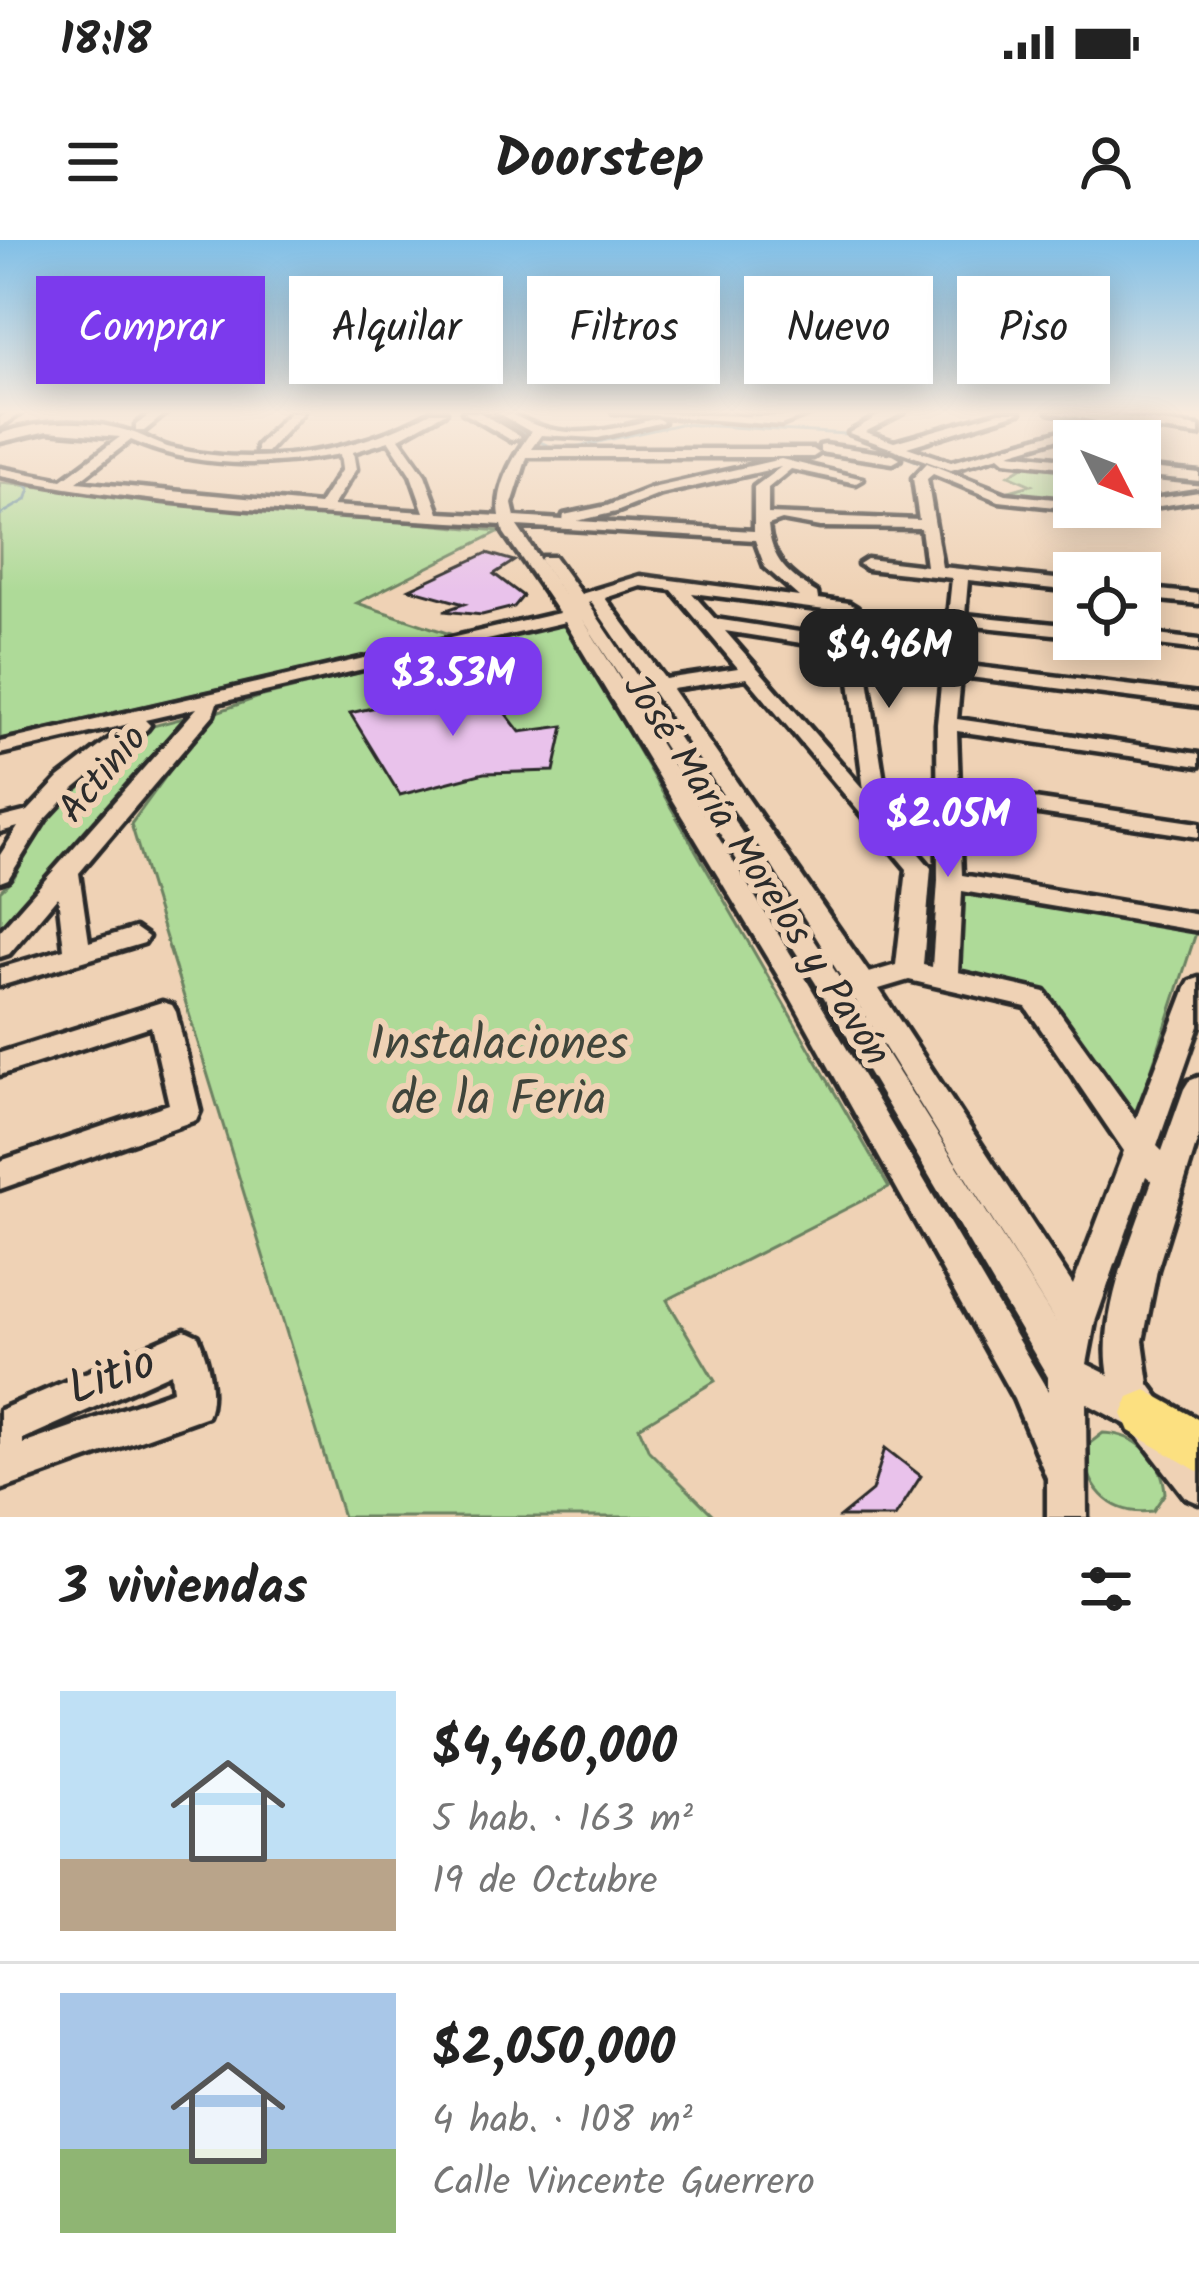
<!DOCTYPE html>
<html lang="es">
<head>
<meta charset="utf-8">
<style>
	body { margin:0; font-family:Kalam,sans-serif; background:#f2f2f2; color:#222; height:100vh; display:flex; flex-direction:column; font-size:45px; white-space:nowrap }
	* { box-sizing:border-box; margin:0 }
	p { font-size:39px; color:#767676 }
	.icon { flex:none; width:66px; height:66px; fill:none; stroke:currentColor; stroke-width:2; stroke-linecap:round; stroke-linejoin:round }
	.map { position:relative; height:1277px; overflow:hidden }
	.drawer { display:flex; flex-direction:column; background:#fff; flex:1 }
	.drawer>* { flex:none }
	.top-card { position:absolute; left:36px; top:36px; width:1128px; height:108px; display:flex; gap:24px }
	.needle { width:78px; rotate:132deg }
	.tools { position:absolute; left:1053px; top:180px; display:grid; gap:24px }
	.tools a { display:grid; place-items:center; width:108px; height:108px; border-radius:0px; background:#fff; box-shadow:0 6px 30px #0003; font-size:60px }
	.price { position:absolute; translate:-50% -102px; padding:0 27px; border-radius:24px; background:#7c3aed; color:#fff; font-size:39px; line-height:78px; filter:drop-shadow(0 3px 6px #0008) }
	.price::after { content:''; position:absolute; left:50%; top:72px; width:36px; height:27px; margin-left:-18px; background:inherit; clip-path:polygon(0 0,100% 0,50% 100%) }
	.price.selected { background:#222; color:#fff }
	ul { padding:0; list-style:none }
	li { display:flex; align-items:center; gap:36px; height:300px; padding:0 60px }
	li+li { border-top:3px solid #e0e0e0 }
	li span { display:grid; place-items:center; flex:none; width:336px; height:240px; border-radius:0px; color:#555 }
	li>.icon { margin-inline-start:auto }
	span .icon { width:144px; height:144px; fill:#fffc; stroke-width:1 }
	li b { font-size:51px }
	h2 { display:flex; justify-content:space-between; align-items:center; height:144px; padding:0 60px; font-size:51px }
	.tag { padding:0 42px; border-radius:0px; background:#fff; box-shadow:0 6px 30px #0003; font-size:42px; line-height:108px }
	.tag.selected { background:#7c3aed; color:#fff }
	.status { display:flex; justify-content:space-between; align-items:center; height:84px; padding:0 60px; background:#fff; direction:ltr }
	.status svg { height:33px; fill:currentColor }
	header { display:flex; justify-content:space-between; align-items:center; height:156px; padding:0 60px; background:#fff; font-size:54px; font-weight:700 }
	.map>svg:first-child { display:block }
</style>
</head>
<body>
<div class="status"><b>18:18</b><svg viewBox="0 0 49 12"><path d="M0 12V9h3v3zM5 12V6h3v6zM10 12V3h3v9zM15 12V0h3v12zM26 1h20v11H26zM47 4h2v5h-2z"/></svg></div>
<header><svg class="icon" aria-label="menu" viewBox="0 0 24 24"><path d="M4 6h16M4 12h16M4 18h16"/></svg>Doorstep<svg class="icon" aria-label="person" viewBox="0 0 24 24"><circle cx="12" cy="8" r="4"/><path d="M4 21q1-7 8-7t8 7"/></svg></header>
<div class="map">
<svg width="1199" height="1277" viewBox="0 0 1199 1277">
	<rect width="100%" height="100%" fill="#efd2b5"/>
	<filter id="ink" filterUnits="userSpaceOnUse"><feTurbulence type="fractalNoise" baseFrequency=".00833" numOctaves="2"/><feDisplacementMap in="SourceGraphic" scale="24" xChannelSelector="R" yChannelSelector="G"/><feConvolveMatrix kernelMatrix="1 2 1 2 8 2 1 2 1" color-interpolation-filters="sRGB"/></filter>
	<g filter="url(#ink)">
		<path fill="#aeda98" stroke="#6c8262" stroke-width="3" d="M1026 224 1074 228V259L1006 252 1031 245 1009 235Z
			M0 243 500 291 357 363 453 395 0 499Z
			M565 383 889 947 667 1060 715 1141 639 1187 649 1211 715 1277H343L131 584 211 474 259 457Z
			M195 475 0 691V651L14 637 58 557 145 488Z
			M958 647 1197 690 1137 874 1040 754 952 733Z
			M1103 1193C1138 1194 1163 1219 1165 1253L1153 1271C1109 1277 1082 1244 1086 1206Z"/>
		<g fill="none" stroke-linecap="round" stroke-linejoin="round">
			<path stroke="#618e9b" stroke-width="3" d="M482 174 551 207H575L680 184 846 194
				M0 193 44 185
				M857 198 930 226
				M151 201C222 222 292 216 363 200
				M0 235 19 239 30 249 26 260 0 275
				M1140 261 1199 252"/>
		</g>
		<path fill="#e9c2eb" stroke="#2b2b2b" stroke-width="3" d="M487 313 514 321 494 334 523 356 514 367 482 375 444 371 464 364 410 349Z
			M482 443 520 492 564 486 554 531 484 533 400 555 350 473Z
			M885 1208 921 1236 895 1277H840L872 1251Z"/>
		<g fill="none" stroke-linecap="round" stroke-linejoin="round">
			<g stroke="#2b2b2b" stroke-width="9">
				<path id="minor" d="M8 172H22L0 187V178Z
					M153 172H167L144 191H136V185Z
					M290 172H303L267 212H257V206Z
					M431 172H446L399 198 425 235 439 273 500 276C495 248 515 214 531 192L496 172C514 172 525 183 542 187 579 199 620 188 657 178L663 182 598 198 541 195 531 209H813L819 213 813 217H527L512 264 515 277 563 280 564 275 607 266 652 248 781 219 863 239 856 243 791 229 768 248V274L919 280 913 238 927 223 1006 254 1074 261V267H1080L1074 269 999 261 933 234 927 239 942 327 1074 341V351L968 340 965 375 1074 386V396L964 385 961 425 1199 454V466L961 436 957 479 1199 514V526L957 491 959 548 1199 583V597L959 561 962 635 1199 675V691L962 651 958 732 1045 752 1136 879 1186 748 1190 741 1199 738V786L1157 906 1162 911 1184 849 1189 841 1199 837V895L1157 1030 1143 1101 1149 1144 1199 1212V1263L1185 1257 1131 1187 1086 1163 1087 1277H1047V1238L1014 1159 783 744 565 382 217 463 213 475 79 633 89 702 135 688 148 697 144 703 0 746V728L64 709 58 656 9 714 0 717V691L197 468 145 480 150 485 147 489 75 548 45 580 8 639 0 642V615L18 587 0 592V578L28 571 59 538 129 484 0 514V502L559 373 504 293 502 285C336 275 164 269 0 236V228L62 240 120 197 47 191 0 202V194C43 179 94 179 137 194 148 198 159 205 171 208 255 228 356 214 431 172ZM131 200C196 230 272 226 340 214L342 229 319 265 77 242ZM389 201 411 235 424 272 333 266 356 229 353 212ZM781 227 754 247V291L577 281 616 272 661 254ZM782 280 820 287 921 288 926 326 867 319 859 324 867 329 952 338 937 484 938 641 932 727 923 725 931 628 890 580 857 368 849 363 818 359 817 353C788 335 771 320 768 285ZM517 286 755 300 765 327 799 357 640 336 581 354 554 317H542L540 320 574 370ZM641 346 672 350 738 428 665 439 605 358ZM692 353 841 372 844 399 715 379ZM591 362 772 626 1058 1086 833 728 588 363ZM582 378 815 742 1048 1137V1151L803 734ZM725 391 846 410 864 550ZM747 438 907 629 896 725 869 733 672 449ZM909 740 1026 767 1124 911 1073 1045 879 749ZM1146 936 1152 941C1133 995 1097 1078 1109 1135L1087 1124 1095 1082Z
					M463 172H479L521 197 511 200Z
					M613 172 780 177 814 172 781 185Z
					M885 172H904L865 192 894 202 1000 172H1020L907 207 951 222 1096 181 1049 172H1085L1199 187V195L1110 183 1009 213 1074 220V228L1005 221 999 216 951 230 849 193Z
					M825 205 893 215 900 219 893 223 820 212V206Z
					M1140 227 1199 233V241L1140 235Z
					M1199 252V260L1140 269 1134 267H1140V261Z
					M1140 348 1199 354V364L1140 358Z
					M1140 393 1199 400V410L1134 402 1132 399H1140Z
					M162 762 172 765 176 772 200 871 196 880 0 949V921L169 864 151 786 0 835V813Z
					M185 1090 198 1096C207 1118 217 1154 207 1176L0 1250V1170ZM171 1133 173 1151 23 1204V1199Z"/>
			</g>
			<g stroke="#2b2b2b" stroke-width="9">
				<path id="major" d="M1146 1150 1199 1180V1232L1129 1191 1122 1174 1129 1157Z"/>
			</g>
			<use href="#minor" fill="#efd2b5" fill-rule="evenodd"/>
			<use href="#major" fill="#fce080" fill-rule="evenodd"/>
		</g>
	</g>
	<linearGradient id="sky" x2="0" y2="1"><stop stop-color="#80bfe7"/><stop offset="0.49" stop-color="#f8ebde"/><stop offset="1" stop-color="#f8ebde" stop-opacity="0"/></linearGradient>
	<rect width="1199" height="351" fill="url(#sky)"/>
	<g text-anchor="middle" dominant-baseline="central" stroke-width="12" stroke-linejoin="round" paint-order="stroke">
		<g font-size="39" fill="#2b2b2b" stroke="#efd2b5">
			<text transform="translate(104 535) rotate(-50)">Actinio</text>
			<text transform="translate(755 631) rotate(57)">José María Morelos y Pavón</text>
		</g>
		<g font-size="48" fill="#3f453b" stroke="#efd2b5">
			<text x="499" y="806">Instalaciones<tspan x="499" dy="55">de la Feria</tspan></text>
		</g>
		<g font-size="48" fill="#2b2b2b" stroke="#efd2b5">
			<text transform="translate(112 1137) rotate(-20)">Litio</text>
		</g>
	</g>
</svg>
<div class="tools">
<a><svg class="needle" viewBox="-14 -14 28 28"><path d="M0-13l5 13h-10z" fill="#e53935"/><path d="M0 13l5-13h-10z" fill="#767676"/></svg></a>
<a><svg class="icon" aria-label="locate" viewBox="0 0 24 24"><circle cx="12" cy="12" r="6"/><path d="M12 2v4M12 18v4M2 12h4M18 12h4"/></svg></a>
</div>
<b class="price selected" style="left:889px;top:471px">$4.46M</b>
<b class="price" style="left:453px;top:499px">$3.53M</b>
<b class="price" style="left:948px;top:640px">$2.05M</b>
<div class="top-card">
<a class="tag selected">Comprar</a>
<a class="tag">Alquilar</a>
<a class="tag">Filtros</a>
<a class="tag">Nuevo</a>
<a class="tag">Piso</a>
</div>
</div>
<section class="drawer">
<h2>3 viviendas<svg class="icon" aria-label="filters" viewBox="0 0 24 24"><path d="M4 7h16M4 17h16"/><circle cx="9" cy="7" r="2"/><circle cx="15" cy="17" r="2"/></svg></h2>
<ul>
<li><span style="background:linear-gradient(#bfe0f5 70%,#b9a48a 0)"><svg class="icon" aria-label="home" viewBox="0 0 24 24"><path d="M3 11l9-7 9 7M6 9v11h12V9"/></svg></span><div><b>$4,460,000</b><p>5 hab. · 163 m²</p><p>19 de Octubre</p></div></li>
<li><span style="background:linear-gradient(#a9c7e8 65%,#8fb573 0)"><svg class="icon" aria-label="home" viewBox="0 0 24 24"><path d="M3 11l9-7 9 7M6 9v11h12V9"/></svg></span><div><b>$2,050,000</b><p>4 hab. · 108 m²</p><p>Calle Vincente Guerrero</p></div></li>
</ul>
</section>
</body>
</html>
